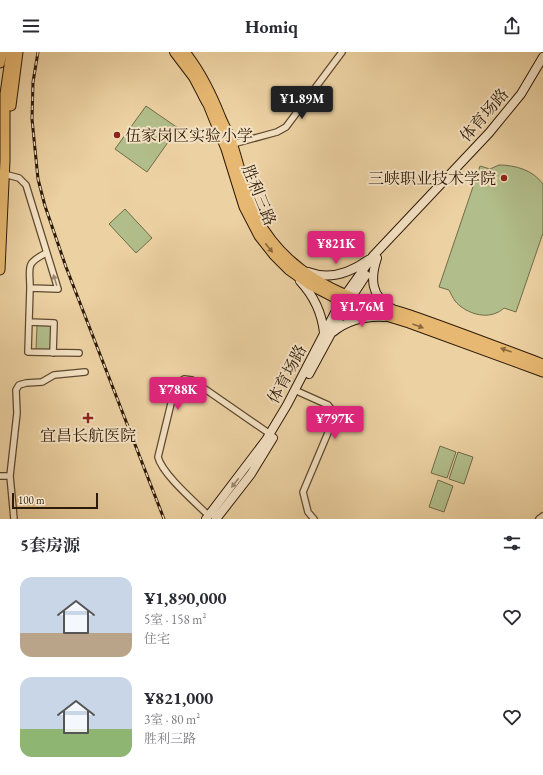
<!DOCTYPE html>
<html lang="zh">
<head>
<meta charset="utf-8">
<style>
	body { margin:0; font-family:"EB Garamond","Noto Serif SC",serif; background:#f7f7f7; color:#2b2b33; height:100vh; display:flex; flex-direction:column; font-size:15px; white-space:nowrap }
	* { box-sizing:border-box; margin:0 }
	p { font-size:13px; color:#7c7c81 }
	.icon { flex:none; width:22px; height:22px; fill:none; stroke:currentColor; stroke-width:2; stroke-linecap:round; stroke-linejoin:round }
	.map { position:relative; height:467px; overflow:hidden }
	.panel { display:flex; flex-direction:column; background:#fff; flex:1 }
	.panel>* { flex:none }
	.scale { position:absolute; left:12px; bottom:10px; width:86px; box-sizing:border-box; padding-left:4px; border:2px solid #2e1a08; border-top:0; font-size:11px; line-height:14px; white-space:nowrap; color:#2e1a08; -webkit-text-stroke:3px #f3e1c3; paint-order:stroke }
	.price { position:absolute; translate:-50% -34px; padding:0 9px; border-radius:4px; background:#db2777; color:#fff; font-size:13px; line-height:26px; filter:drop-shadow(0 1px 2px #0008) }
	.price::after { content:''; position:absolute; left:50%; top:24px; width:12px; height:9px; margin-left:-6px; background:inherit; clip-path:polygon(0 0,100% 0,50% 100%) }
	.price.on { background:#222; color:#fff }
	ul { padding:0; list-style:none }
	li { display:flex; align-items:center; gap:12px; height:100px; padding:0 20px }
	li span { display:grid; place-items:center; flex:none; width:112px; height:80px; border-radius:12px; color:#555 }
	li>.icon { margin-inline-start:auto }
	span .icon { width:48px; height:48px; fill:#fffc; stroke-width:1 }
	li b { font-size:17px }
	h2 { display:flex; justify-content:space-between; align-items:center; height:48px; padding:0 20px; font-size:17px }
	header { display:flex; justify-content:space-between; align-items:center; height:52px; padding:0 20px; background:#fff; font-size:18px; font-weight:700 }
	.map>svg:first-child { display:block }
</style>
</head>
<body>
<header><svg class="icon" aria-label="menu" viewBox="0 0 24 24"><path d="M4 6h16M4 12h16M4 18h16"/></svg>Homiq<svg class="icon" aria-label="share" viewBox="0 0 24 24"><path d="M12 15V3M7 8l5-5 5 5M5 13v7h14v-7"/></svg></header>
<div class="map">
<svg width="543" height="467" viewBox="0 0 543 467">
	<rect width="100%" height="100%" fill="#ecd1a2"/>
	<filter id="stains"><feTurbulence type="fractalNoise" baseFrequency=".005" numOctaves="4"/><feColorMatrix values="0 0 0 0 .2 0 0 0 0 .09 0 0 0 0 .02 0 0 0 .5 -.17"/></filter>
	<radialGradient id="worn" r=".72"><stop offset=".6" stop-color="#630" stop-opacity="0"/><stop offset="1" stop-color="#630" stop-opacity=".3"/></radialGradient>
	<path fill="#b1bd8a" stroke="#706c49" d="M146 54 178 76 147 120 115 97Z
		M499 113C515 113 533 118 543 132V181L516 260 504 256C502 258 499 260 496 261 483 267 464 260 455 249 453 246 451 242 449 238L439 235 480 114 490 117Z
		M125 157 152 186 136 201 109 172Z
		M37 273H52V298H36Z
		M440 394 456 400 447 426 431 421Z
		M458 400 473 405 464 432 449 427Z
		M438 428 453 434 444 460 429 455Z"/>
	<g fill="none" stroke-linecap="round" stroke-linejoin="round">
		<g stroke="#5e482e" stroke-width="8">
			<path id="street" d="M233 92 277 80 286 75 342 0
				M4 122 19 126 26 133 58 237 30 236C30 214 25 212 46 201
				M30 236 28 300 79 301
				M29 270 54 271 53 301
				M299 340 328 353 335 362 330 376 303 440 308 460 314 467
				M0 424H10
				M209 464C196 451 162 422 158 405L175 335 178 331 184 327 192 328 270 382
				M14 467 10 424 17 361 16 338 19 333 26 331 42 330 54 323 85 320
				M539 467 543 464"/>
		</g>
		<g stroke="#2e1a08" stroke-width="10">
			<path id="secondary" d="M377 206C370 227 371 244 391 256
				M308 220C329 228 350 221 368 208
				M300 229C313 243 322 261 324 281
				M333 280C348 268 364 264 384 265
				M309 322 347 252 366 223
				M206 467 266 388 287 353 341 249 373 204 489 81 521 42 543 5
				M216 467 251 422 273 386"/>
		</g>
		<g stroke="#2e1a08" stroke-width="11">
			<path id="primary" d="M185 0C201 20 212 43 221 66 225 75 230 84 233 94 241 118 245 144 257 166 277 204 310 228 349 244 369 253 392 256 413 264 456 279 500 296 543 312
				M0 11 2 0
				M204 45 207 50 226 97 244 155 259 184 274 203 289 218 310 233 347 252 409 271 543 320
				M11 54 18 0
				M0 218 5 108V42L11 0"/>
		</g>
		<g stroke="#2e1a08" stroke-width="12">
			<path id="highway" d="M175 0 194 25 207 50"/>
		</g>
		<use href="#street" stroke="#f3e1c3" stroke-width="5.5"/>
		<use href="#secondary" stroke="#f3e1c3" stroke-width="8"/>
		<use href="#primary" stroke="#e6b871" stroke-width="9"/>
		<use href="#highway" stroke="#e6b871" stroke-width="10"/>
		<g stroke="#2e1a08" stroke-width="3">
			<path id="rail" d="M38 0 33 30 32 67 38 127 45 154 66 215 164 467"/>
		</g>
		<use href="#rail" stroke="#f3e1c3" stroke-width="1.5" stroke-dasharray="4.5" stroke-linecap="butt"/>
	</g>
	<defs><path id="oneway-solid" d="M-6-.8H1V-3.2L6.5 0L1 3.2V.8H-6Z"/></defs>
	<g fill="#8a693c">
		<use href="#oneway-solid" transform="translate(269 196) rotate(52)"/>
		<use href="#oneway-solid" transform="translate(418 274) rotate(20)"/>
		<use href="#oneway-solid" transform="translate(506 298) rotate(-160)"/>
	</g>
	<g fill="#9a876f">
		<use href="#oneway-solid" transform="translate(55 228) rotate(-108)"/>
		<use href="#oneway-solid" transform="translate(235 431) rotate(128)"/>
	</g>
	<g fill="#8f2418" stroke="#f3e1c3" stroke-width="1.5">
		<circle cx="117" cy="83" r="4"/>
		<circle cx="504" cy="126" r="4"/>
		<path d="M86 360h4v4h4v4h-4v4h-4v-4h-4v-4h4z"/>
	</g>
	<g text-anchor="middle" dominant-baseline="central" stroke-width="4" stroke-linejoin="round" paint-order="stroke">
		<g font-size="16" fill="#2e1a08" stroke="#f3e1c3">
			<text transform="translate(484 63) rotate(-49)">体育场路</text>
			<text transform="translate(259 143) rotate(68)">胜利三路</text>
			<text transform="translate(287 322) rotate(-62)">体育场路</text>
		</g>
		<g font-size="16" fill="#2e1a08" stroke="#f3e1c3" text-anchor="start">
			<text x="125" y="83">伍家岗区实验小学</text>
			<text x="496" y="126" text-anchor="end">三峡职业技术学院</text>
			<text x="88" y="383" text-anchor="middle">宜昌长航医院</text>
		</g>
	</g>
	<rect width="100%" height="100%" filter="url(#stains)"/>
	<rect width="100%" height="100%" fill="url(#worn)"/>
</svg>
<div class="scale">100 m</div>
<b class="price on" style="left:302px;top:68px">¥1.89M</b>
<b class="price" style="left:336px;top:213px">¥821K</b>
<b class="price" style="left:362px;top:276px">¥1.76M</b>
<b class="price" style="left:178px;top:359px">¥788K</b>
<b class="price" style="left:335px;top:388px">¥797K</b>
</div>
<section class="panel">
<h2>5套房源<svg class="icon" aria-label="filters" viewBox="0 0 24 24"><path d="M4 7h16M4 17h16"/><circle cx="9" cy="7" r="2"/><circle cx="15" cy="17" r="2"/></svg></h2>
<ul>
<li><span style="background:linear-gradient(#c9d6e8 70%,#b9a48a 0)"><svg class="icon" aria-label="home" viewBox="0 0 24 24"><path d="M3 11l9-7 9 7M6 9v11h12V9"/></svg></span><div><b>¥1,890,000</b><p>5室 · 158 m²</p><p>住宅</p></div><svg class="icon" aria-label="heart" viewBox="0 0 24 24"><path d="M12 20l-8-8c-3-5 5-10 8-4 3-6 11-1 8 4z"/></svg></li>
<li><span style="background:linear-gradient(#c9d6e8 65%,#8fb573 0)"><svg class="icon" aria-label="home" viewBox="0 0 24 24"><path d="M3 11l9-7 9 7M6 9v11h12V9"/></svg></span><div><b>¥821,000</b><p>3室 · 80 m²</p><p>胜利三路</p></div><svg class="icon" aria-label="heart" viewBox="0 0 24 24"><path d="M12 20l-8-8c-3-5 5-10 8-4 3-6 11-1 8 4z"/></svg></li>
</ul>
</section>
</body>
</html>
